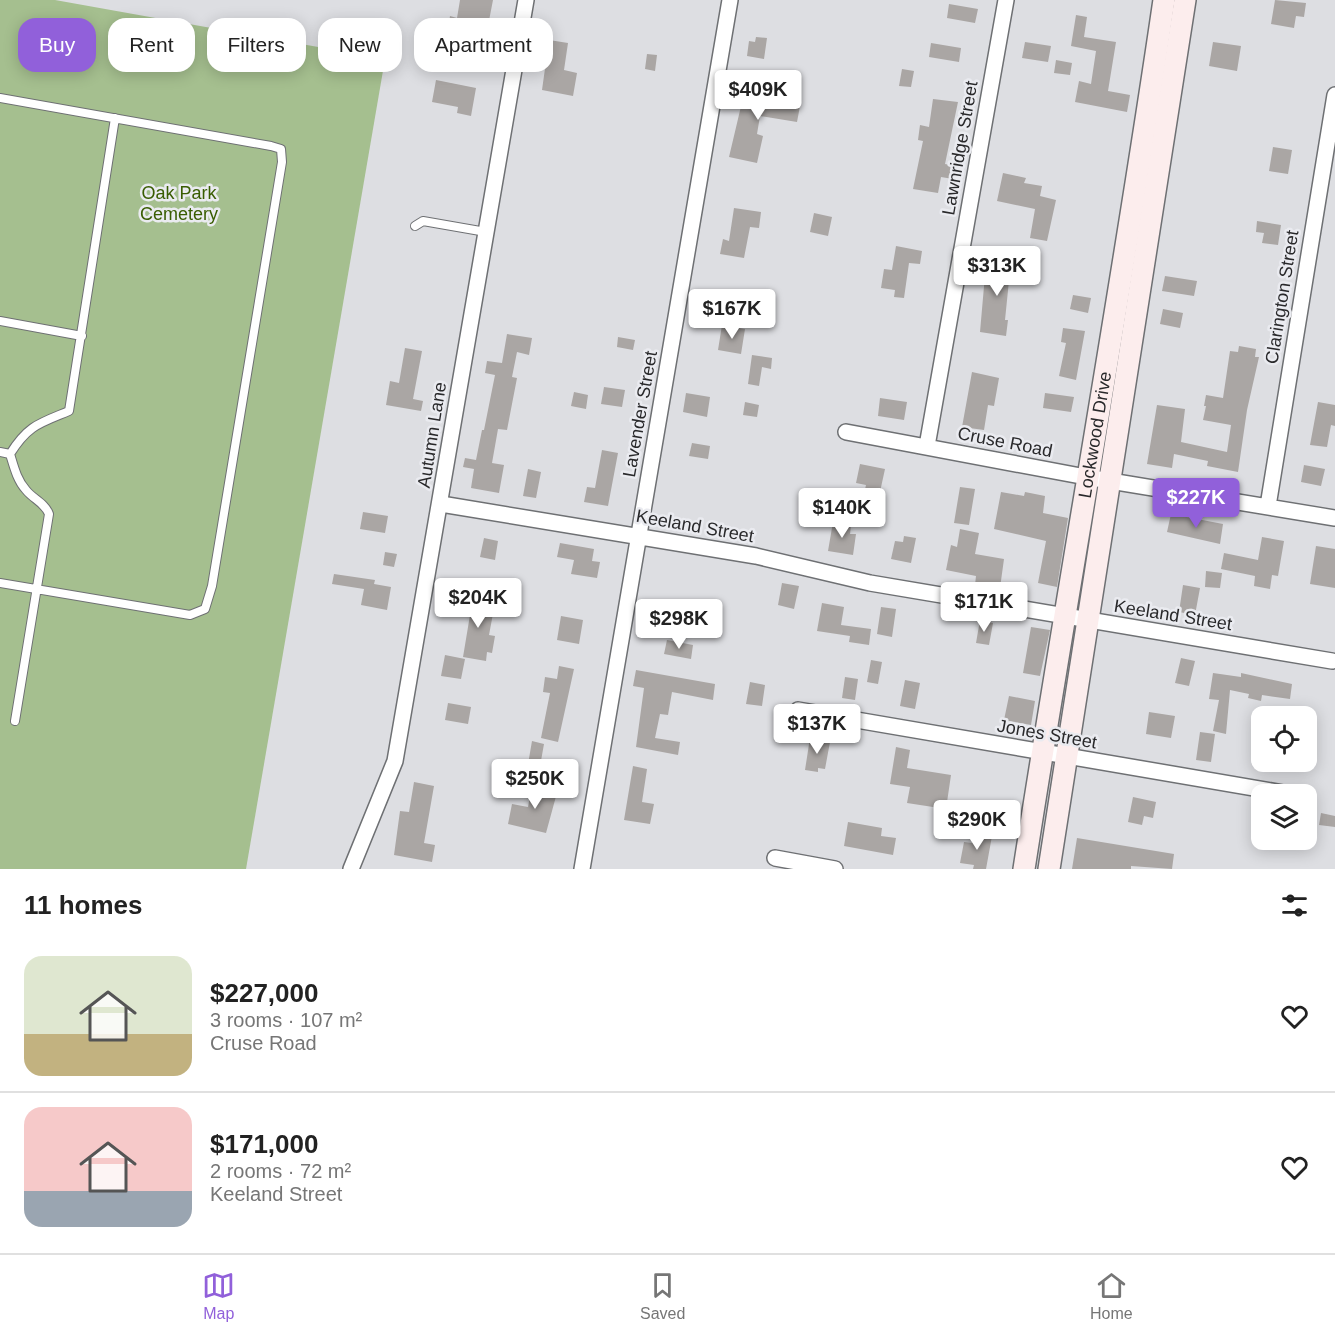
<!DOCTYPE html>
<html lang="en">
<head>
<meta charset="utf-8">
<style>
	body { margin:0; font-family:Arial,sans-serif; background:#f6f6f6; color:#222; height:100vh; display:flex; flex-direction:column; font-size:22px; white-space:nowrap }
	* { box-sizing:border-box; margin:0 }
	p { font-size:20px; color:#767676 }
	.icon { flex:none; width:33px; height:33px; fill:none; stroke:currentColor; stroke-width:2; stroke-linecap:round; stroke-linejoin:round }
	.map { position:relative; height:869px; overflow:hidden }
	.sheet { display:flex; flex-direction:column; background:#fff; flex:1 }
	.sheet>* { flex:none }
	.top-card { position:absolute; left:18px; top:18px; width:600px; height:54px; display:flex; gap:12px }
	.fabs { position:absolute; left:1251px; top:706px; display:grid; gap:12px }
	.fabs a { display:grid; place-items:center; width:66px; height:66px; border-radius:12px; background:#fff; box-shadow:0 3px 15px #0003; font-size:30px }
	.price { position:absolute; translate:-50% -51px; padding:0 14px; border-radius:6px; background:#fff; color:#222; font-size:20px; line-height:39px; filter:drop-shadow(0 2px 3px #0008) }
	.price::after { content:''; position:absolute; left:50%; top:36px; width:18px; height:14px; margin-left:-9px; background:inherit; clip-path:polygon(0 0,100% 0,50% 100%) }
	.price.selected { background:#9160da; color:#fff }
	ul { padding:0; list-style:none }
	li { display:flex; align-items:center; gap:18px; height:150px; padding:0 24px }
	li+li { border-top:2px solid #e0e0e0 }
	li span { display:grid; place-items:center; flex:none; width:168px; height:120px; border-radius:18px; color:#555 }
	li>.icon { margin-inline-start:auto }
	span .icon { width:72px; height:72px; fill:#fffc; stroke-width:1 }
	li b { font-size:26px }
	h2 { display:flex; justify-content:space-between; align-items:center; height:72px; padding:0 24px; font-size:26px }
	.tag { padding:0 21px; border-radius:18px; background:#fff; box-shadow:0 3px 15px #0003; font-size:21px; line-height:54px }
	.tag.selected { background:#9160da; color:#fff }
	.tab-bar { display:flex; justify-content:space-around; align-items:center; height:84px; border-top:2px solid #e0e0e0; background:#fff; font-size:16px; color:#767676 }
	.tab-bar a { display:grid; justify-items:center; gap:3px }
	.tab-bar .selected { color:#9160da }
	.map>svg:first-child { display:block }
</style>
</head>
<body>
<div class="map">
<svg width="1335" height="869" viewBox="0 0 1335 869">
	<rect width="100%" height="100%" fill="#dddee2"/>
	<path fill="#a5bf8f" d="M0 0H55L385 59 246 869H0Z"/>
	<path fill="#aaa6a4" d="M460 0H493L487 31H492L488 50 459 45 462 31 448 28 450 16 457 18Z
		M1275 0 1306 3 1304 17 1296 16 1294 28 1271 24Z
		M949 4 978 9 975 23 947 18Z
		M1076 15 1087 17 1084 37 1116 42 1108 91 1130 95 1127 112 1075 102 1079 81 1091 84 1096 51 1071 46Z
		M756 37 767 38 764 59 747 56 749 41 755 42Z
		M549 40 568 43 564 70 577 73 573 96 542 90Z
		M1025 42 1051 46 1048 62 1022 58Z
		M1213 42 1241 46 1237 71 1209 66Z
		M931 43 961 48 959 62 929 57Z
		M647 54 657 55 655 71 645 69Z
		M1056 60 1072 63 1070 75 1054 73Z
		M902 69 914 71 911 87 899 86Z
		M759 77 775 79 771 102 800 106 797 122 760 116 757 134 763 136 757 163 729 157 742 102 754 104Z
		M436 80 476 88 471 116 457 113 458 107 432 102Z
		M933 99 958 102 945 164 955 166 953 179 941 177 938 193 913 189 923 141 918 140 920 125 929 127Z
		M1273 147 1292 150 1288 174 1269 171Z
		M1003 173 1026 178 1024 183 1042 186 1040 196 1056 200 1047 241 1030 238 1035 209 997 201Z
		M734 208 761 212 759 228 750 227 744 258 720 254 723 239 729 241Z
		M814 213 832 217 828 236 810 232Z
		M1257 221 1281 225 1278 245 1262 243 1264 233 1256 232Z
		M896 246 922 251 920 264 909 263 904 298 894 297 895 290 881 288 884 269 892 270Z
		M999 249 1012 251 1005 320H1008L1006 336 980 332 985 275 996 276Z
		M1165 276 1197 281 1194 296 1162 291Z
		M1073 295 1091 298 1088 313 1070 309Z
		M1163 309 1183 313 1180 328 1160 324Z
		M722 325 745 329 741 354 718 350Z
		M1063 328 1085 331 1076 380 1059 376 1066 343 1061 342Z
		M507 334 532 338 529 355 517 352 512 377 517 378 507 430 498 429 492 463 504 465 499 493 471 488 474 469 463 467 465 458 476 460 482 430H484L495 375 485 373 487 361 502 363Z
		M618 337 635 340 633 350 617 347Z
		M1239 346 1256 349 1255 357H1259L1247 410 1238 472 1207 466 1208 461 1174 454 1172 468 1147 464 1157 405 1185 409 1181 442 1227 452 1231 425 1203 420 1206 406H1204L1206 395 1223 398 1230 351 1238 352Z
		M405 348 422 351 413 399 423 401 421 411 386 405 390 381 399 383Z
		M752 355 772 358 771 369 762 367 759 386 748 384Z
		M972 372 999 378 994 406 988 405 984 430 962 427Z
		M604 387 625 390 622 407 601 404Z
		M574 392 588 395 586 409 571 406Z
		M686 393 710 397 707 417 683 412Z
		M1045 393 1074 397 1071 412 1043 408Z
		M880 398 907 402 904 420 878 416Z
		M745 402 759 405 757 417 743 415Z
		M1318 402 1335 405V426L1331 425 1327 447 1310 445Z
		M692 443 710 446 708 459 689 456Z
		M602 450 618 453 608 506 584 502 587 487 595 488Z
		M860 464 885 469 878 501 863 498 866 485 856 483Z
		M1304 465 1325 469 1321 486 1301 482Z
		M528 469 541 472 536 498 523 496Z
		M960 487 975 489 969 525 954 523Z
		M1001 492 1024 496 1025 492 1045 496 1043 513 1068 518 1057 587 1038 583 1046 541 994 529Z
		M363 512 388 516 385 533 360 529Z
		M1171 514 1223 524 1220 544 1167 532Z
		M833 522 851 525 850 534H856L853 555 828 551Z
		M960 529 979 533 975 554 1004 559 1000 588 975 585 976 576 946 570 951 545 957 547Z
		M904 536 916 538 911 563 891 559 895 541 903 542Z
		M1262 537 1284 541 1278 576 1272 575 1270 589 1254 586 1255 576 1221 569 1224 553 1258 560Z
		M484 538 498 541 495 560 480 557Z
		M560 543 594 549 592 561 600 562 597 578 571 574 574 560 557 557Z
		M1316 546 1335 549V588L1310 584Z
		M385 552 397 554 394 567 383 565Z
		M1206 571 1222 573 1220 588 1205 587Z
		M334 574 375 580 374 584 391 587 387 610 361 605 364 589 332 584Z
		M782 583 799 586 794 609 778 605Z
		M1183 585 1200 588 1195 615 1179 612Z
		M462 598 495 603 489 635 495 636 492 653 487 652 486 661 463 657 470 615 459 613Z
		M661 601 685 605 682 621 658 616Z
		M822 603 844 607 841 625 871 629 869 645 849 642 850 636 817 631Z
		M881 607 896 609 892 637 877 634Z
		M561 616 583 620 579 644 557 640Z
		M980 620 993 623 989 645 976 643Z
		M1031 627 1050 630 1040 676 1023 673Z
		M667 640 693 645 691 659 664 654Z
		M445 655 465 659 461 679 441 676Z
		M1181 658 1195 661 1189 686 1175 683Z
		M871 660 882 662 878 684 867 682Z
		M559 666 574 669 558 742 541 738 550 693 543 692 545 677 557 679Z
		M636 670 715 684 713 700 672 692 668 715 660 714 655 738 680 742 678 755 636 747 644 688 633 686Z
		M1213 673 1241 677V673L1292 684 1290 699 1262 695 1261 701 1248 698 1249 694 1230 690 1226 734 1213 731 1219 700 1209 699Z
		M845 677 858 679 855 700 842 698Z
		M905 680 920 683 915 709 900 706Z
		M750 682 765 685 762 706 746 704Z
		M1009 696 1035 701 1031 725 1004 720Z
		M448 703 471 707 468 724 445 720Z
		M1149 712 1175 716 1171 738 1146 734Z
		M1200 732 1215 734 1211 762 1196 760Z
		M810 738 830 742 825 769 818 768V772L805 770Z
		M532 741 544 744 539 772 527 770Z
		M896 747 910 750 907 768 951 775 946 809 907 803 910 787 890 784Z
		M633 766 647 769 642 802 654 804 650 824 624 820Z
		M414 782 434 786 424 843 435 845 432 862 394 855 400 811 409 812Z
		M532 785 558 789 546 833 508 824 512 804 528 807Z
		M1133 797 1156 802 1153 818 1144 816 1142 825 1128 822Z
		M1321 813 1335 816V827L1319 825Z
		M848 822 882 828 881 836 896 838 893 855 844 846Z
		M973 833 992 836 986 869H973L974 865 960 863 964 842 972 843Z
		M1077 838 1174 854 1172 869 1131 866V869H1072Z"/>
	<g fill="none" stroke-linecap="round" stroke-linejoin="round">
		<g stroke="#6e7073" stroke-width="10">
			<path id="service" d="M0 98 271 146 281 149 282 162 212 586 205 609 190 615 0 583
				M415 226 423 221 486 232
				M0 321 82 336
				M0 452 10 454
				M15 721 49 514C45 503 33 499 26 490 17 480 14 467 10 454 28 425 40 423 69 411L115 118"/>
		</g>
		<g stroke="#6e7073" stroke-width="18">
			<path id="minor" d="M846 432 1086 477 1335 518
				M927 446 1006 0
				M441 504 756 556 870 583 1332 661
				M1268 506 1335 95
				M798 710 1289 794
				M775 858 835 869
				M351 869 395 761 526 0
				M582 869 730 0"/>
		</g>
		<g stroke="#6e7073" stroke-width="24">
			<g id="secondary">
				<path id="s1" d="M1024 869C1069 579 1122 290 1164 0"/>
				<path d="M1049 869 1185 0"/>
			</g>
		</g>
		<use href="#service" stroke="#fff" stroke-width="8"/>
		<use href="#minor" stroke="#fff" stroke-width="15"/>
		<use href="#secondary" stroke="#fceded" stroke-width="21"/>
	</g>
	<g text-anchor="middle" dominant-baseline="central" stroke-width="5" stroke-linejoin="round" paint-order="stroke">
		<g font-size="18" fill="#29292b" stroke="#eaebf0">
			<text transform="translate(960 148) rotate(-80)">Lawnridge Street</text>
			<text transform="translate(1282 297) rotate(-81)">Clarington Street</text>
			<text transform="translate(640 414) rotate(-80)">Lavender Street</text>
			<text stroke="none"><textPath href="#s1" startOffset="440">Lockwood Drive</textPath></text>
			<text transform="translate(432 435) rotate(-81)">Autumn Lane</text>
			<text transform="translate(1005 442) rotate(11)">Cruse Road</text>
			<text transform="translate(695 526) rotate(10)">Keeland Street</text>
			<text transform="translate(1173 615) rotate(9)">Keeland Street</text>
			<text transform="translate(1047 734) rotate(10)">Jones Street</text>
		</g>
		<g font-size="18" fill="#395d02" stroke="#eaebf0">
			<text x="179" y="193">Oak Park<tspan x="179" dy="21">Cemetery</tspan></text>
		</g>
	</g>
</svg>
<div class="fabs">
<a><svg class="icon" aria-label="locate" viewBox="0 0 24 24"><circle cx="12" cy="12" r="6"/><path d="M12 2v4M12 18v4M2 12h4M18 12h4"/></svg></a>
<a><svg class="icon" aria-label="layers" viewBox="0 0 24 24"><path d="M12 4l9 5-9 5-9-5zM3 14l9 5 9-5"/></svg></a>
</div>
<b class="price" style="left:758px;top:121px">$409K</b>
<b class="price" style="left:997px;top:297px">$313K</b>
<b class="price" style="left:732px;top:340px">$167K</b>
<b class="price selected" style="left:1196px;top:529px">$227K</b>
<b class="price" style="left:842px;top:539px">$140K</b>
<b class="price" style="left:478px;top:629px">$204K</b>
<b class="price" style="left:984px;top:633px">$171K</b>
<b class="price" style="left:679px;top:650px">$298K</b>
<b class="price" style="left:817px;top:755px">$137K</b>
<b class="price" style="left:535px;top:810px">$250K</b>
<b class="price" style="left:977px;top:851px">$290K</b>
<div class="top-card">
<a class="tag selected">Buy</a>
<a class="tag">Rent</a>
<a class="tag">Filters</a>
<a class="tag">New</a>
<a class="tag">Apartment</a>
</div>
</div>
<section class="sheet">
<h2>11 homes<svg class="icon" aria-label="filters" viewBox="0 0 24 24"><path d="M4 7h16M4 17h16"/><circle cx="9" cy="7" r="2"/><circle cx="15" cy="17" r="2"/></svg></h2>
<ul>
<li><span style="background:linear-gradient(#dfe7d0 65%,#c2b280 0)"><svg class="icon" aria-label="home" viewBox="0 0 24 24"><path d="M3 11l9-7 9 7M6 9v11h12V9"/></svg></span><div><b>$227,000</b><p>3 rooms · 107 m²</p><p>Cruse Road</p></div><svg class="icon" aria-label="heart" viewBox="0 0 24 24"><path d="M12 20l-8-8c-3-5 5-10 8-4 3-6 11-1 8 4z"/></svg></li>
<li><span style="background:linear-gradient(#f6c9c9 70%,#9aa5b1 0)"><svg class="icon" aria-label="home" viewBox="0 0 24 24"><path d="M3 11l9-7 9 7M6 9v11h12V9"/></svg></span><div><b>$171,000</b><p>2 rooms · 72 m²</p><p>Keeland Street</p></div><svg class="icon" aria-label="heart" viewBox="0 0 24 24"><path d="M12 20l-8-8c-3-5 5-10 8-4 3-6 11-1 8 4z"/></svg></li>
</ul>
</section>
<nav class="tab-bar">
<a class="selected"><svg class="icon" aria-label="map" viewBox="0 0 24 24"><path d="M3 6l6-2 6 2 6-2v14l-6 2-6-2-6 2zM9 4v14M15 6v14"/></svg>Map</a>
<a><svg class="icon" aria-label="saved" viewBox="0 0 24 24"><path d="M7 4h10v16l-5-4-5 4z"/></svg>Saved</a>
<a><svg class="icon" aria-label="home" viewBox="0 0 24 24"><path d="M3 11l9-7 9 7M6 9v11h12V9"/></svg>Home</a>
</nav>
</body>
</html>
